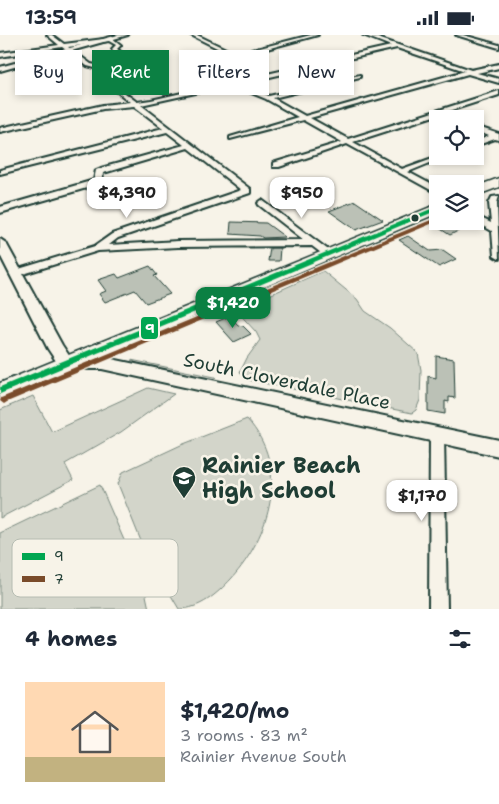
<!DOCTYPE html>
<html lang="en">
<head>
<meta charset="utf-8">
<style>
	body { margin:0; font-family:"Shantell Sans",sans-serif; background:#f2f2f3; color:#1f2937; height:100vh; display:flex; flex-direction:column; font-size:19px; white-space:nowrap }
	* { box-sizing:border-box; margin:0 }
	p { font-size:16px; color:#747a83 }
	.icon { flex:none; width:28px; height:28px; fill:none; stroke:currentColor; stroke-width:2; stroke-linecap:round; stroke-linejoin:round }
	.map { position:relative; height:574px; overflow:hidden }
	.panel { display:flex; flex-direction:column; background:#fff; flex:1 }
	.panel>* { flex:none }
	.hud { position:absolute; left:15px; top:15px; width:470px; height:45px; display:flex; gap:10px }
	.controls { position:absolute; left:429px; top:75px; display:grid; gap:10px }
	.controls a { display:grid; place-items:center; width:55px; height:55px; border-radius:0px; background:#fff; box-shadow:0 2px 8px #0003; font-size:25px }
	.price { position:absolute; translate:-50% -42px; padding:0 11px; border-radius:10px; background:#fff; color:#222; font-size:16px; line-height:32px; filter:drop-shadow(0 1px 2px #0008) }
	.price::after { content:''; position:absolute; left:50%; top:30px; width:15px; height:11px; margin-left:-8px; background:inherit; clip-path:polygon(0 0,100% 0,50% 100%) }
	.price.current { background:#0b8043; color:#fff }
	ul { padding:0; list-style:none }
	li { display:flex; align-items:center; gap:15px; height:125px; padding:0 25px }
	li+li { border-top:1px solid #e0e1e3 }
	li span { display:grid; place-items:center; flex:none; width:140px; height:100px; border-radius:0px; color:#555 }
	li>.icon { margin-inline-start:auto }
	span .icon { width:60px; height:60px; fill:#fffc; stroke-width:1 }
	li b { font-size:21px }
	h2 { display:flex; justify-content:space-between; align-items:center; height:60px; padding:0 25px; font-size:21px }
	.chip { padding:0 18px; border-radius:0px; background:#fff; box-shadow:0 2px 8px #0003; font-size:18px; line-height:45px }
	.chip.current { background:#0b8043; color:#fff }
	.status { display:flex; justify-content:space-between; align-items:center; height:35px; padding:0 25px; background:#fff; direction:ltr }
	.status svg { height:14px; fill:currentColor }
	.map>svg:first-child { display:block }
</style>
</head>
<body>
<div class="status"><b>13:59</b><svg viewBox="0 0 49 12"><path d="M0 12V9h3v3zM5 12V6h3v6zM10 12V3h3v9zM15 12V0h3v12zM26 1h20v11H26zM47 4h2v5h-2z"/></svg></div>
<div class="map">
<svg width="499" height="574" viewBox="0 0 499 574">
	<rect width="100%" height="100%" fill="#f7f3e8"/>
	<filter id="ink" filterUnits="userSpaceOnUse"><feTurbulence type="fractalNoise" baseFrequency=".02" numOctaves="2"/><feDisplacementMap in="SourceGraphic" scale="10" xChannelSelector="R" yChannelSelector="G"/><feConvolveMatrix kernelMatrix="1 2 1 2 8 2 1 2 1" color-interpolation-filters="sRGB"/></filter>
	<g filter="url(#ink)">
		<path fill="#d3d5ca" stroke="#79897f" d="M323 236 357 264 365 276 390 293 418 318 421 335 420 365 416 375 412 378 248 345 240 337 247 323 260 305 256 297 236 275Z
			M131 325 215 342H216L212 345 141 330Z
			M148 353 174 359 121 397 65 429 73 445 0 483V375L33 361 52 397Z
			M247 384C291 433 270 501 231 544 217 559 200 574 179 574L140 508 141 506 118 449 123 437 181 410Z
			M100 450 144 551 149 574H0V498Z"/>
		<path fill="#bbc1b6" stroke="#1f3d34" d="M355 166 383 185 356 195 329 176Z
			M428 186H472L474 188 450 200Z
			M231 187 266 188 285 202 263 203 260 201 230 199Z
			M408 201 430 216 443 215 456 224 439 232 399 205Z
			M270 213H280L279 226H268Z
			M150 231 157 240 154 241 170 259 146 268 135 255 105 267 99 259 106 256 98 245 116 239 119 243Z
			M230 281 238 290 243 291 251 299 234 307 216 287Z
			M436 321 454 324 455 363 449 362V367L445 366V379L428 376V341L436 343Z"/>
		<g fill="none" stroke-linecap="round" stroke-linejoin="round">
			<g stroke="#1f3d34" stroke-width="4">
				<path id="street" d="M47 0H52L64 9 112 3 121 10 117 14 148 37 143 38 120 23 112 14 116 10 109 6 68 12 91 29 101 31 99 34 87 31 62 12 0 22V18L59 10Z
					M191 0H197L236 19 311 0H318L219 27 217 24 231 20Z
					M363 0H369L471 35 499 29V33L477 38 499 44V48L468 39 310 83 348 104 499 56V60L353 107 402 134 438 121H447L408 137 438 153V159L347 109 279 132H273V128L342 107 303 85 230 104V102L298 82 266 64 232 50 141 70 250 154V158L118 203 109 210 178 206 304 205 259 170 258 168 262 165 331 217 333 219 331 221H325L312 211 178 212 98 216 20 240H12L11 238 12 236 95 211 112 199 241 155 188 113 107 137 103 138 102 146 97 150 0 178V172L91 146 94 145 96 135 101 133 184 110 167 97 0 139V135L163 93 134 71 103 74 0 97V93L103 70 130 67 111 52 113 49 137 67 151 65 391 11ZM397 13 465 36 305 81 273 63 360 42V40L269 61 239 49Z
					M456 0H463L499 10V13Z
					M32 23C46 24 59 43 68 53V55H64L43 33 32 25Z
					M475 91 499 99V105L495 104 475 111V107L489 101 475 95Z
					M499 161 497 168 499 224 494 221 492 196 474 186 475 180 491 188 489 168 492 162Z
					M437 393 442 395 444 399 447 574H429L430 399 432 395Z"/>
			</g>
			<g stroke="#1f3d34" stroke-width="4">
				<path id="secondary" d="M118 0H128L0 36V32Z
					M0 204 6 208 62 310 70 322H102L499 405V421L102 334H66L60 332 48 314 0 220Z"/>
			</g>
			<g stroke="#1f3d34" stroke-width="3">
				<path id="primary" d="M499 143V152L475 161V152Z
					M438 169V178L0 364V348Z"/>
			</g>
			<use href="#street" fill="#f7f3e8" fill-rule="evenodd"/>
			<use href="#secondary" fill="#f7f3e8" fill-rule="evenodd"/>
			<use href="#primary" fill="#f7f3e8" fill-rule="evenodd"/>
			<g stroke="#f7f3e8" stroke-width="3">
				<path id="bus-1" d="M438 171V175L0 359V352Z"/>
			</g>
			<g stroke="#f7f3e8" stroke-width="3">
				<path id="bus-2" d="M438 182V186L7 367 4 369 0 366 1 363Z"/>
			</g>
			<use href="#bus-1" fill="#00a651" fill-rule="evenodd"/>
			<use href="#bus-2" fill="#7a4b2a" fill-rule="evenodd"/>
		</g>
	</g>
	<defs>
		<g id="school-pin" transform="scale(1.25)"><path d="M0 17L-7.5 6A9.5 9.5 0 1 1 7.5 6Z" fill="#1f3d34" stroke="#f7f3e8"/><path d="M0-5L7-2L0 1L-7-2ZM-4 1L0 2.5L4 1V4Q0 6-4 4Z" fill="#fff"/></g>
	</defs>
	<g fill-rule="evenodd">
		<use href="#school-pin" x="184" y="443"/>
	</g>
	<circle fill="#1f3d34" stroke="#f7f3e8" stroke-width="2" cx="415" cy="183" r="4.5"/>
	<g text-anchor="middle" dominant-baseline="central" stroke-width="5" stroke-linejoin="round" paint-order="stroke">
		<g font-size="19" fill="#1f3d34" stroke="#f7f3e8">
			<text transform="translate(287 346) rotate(12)">South Cloverdale Place</text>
		</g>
		<g font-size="22" font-weight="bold" fill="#1f3d34" stroke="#f7f3e8" text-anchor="start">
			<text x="202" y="430">Rainier Beach<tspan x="202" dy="25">High School</tspan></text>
		</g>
	</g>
	<rect x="12" y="504" width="166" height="58" rx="8" fill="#f7f3e8" stroke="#b6bcb2" stroke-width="1"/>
	<rect x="22" y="518" width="23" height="7" fill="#00a651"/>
	<rect x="22" y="541" width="23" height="6" fill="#7a4b2a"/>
	<g font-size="14" fill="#1f3d34">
		<text x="54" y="526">9</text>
		<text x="54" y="549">7</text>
	</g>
	<rect stroke="#f7f3e8" stroke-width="2" x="140" y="281" width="19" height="24" rx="5" fill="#00a651"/>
	<g font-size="14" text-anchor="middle" font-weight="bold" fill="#fff">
		<text x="150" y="298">9</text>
	</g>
</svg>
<div class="controls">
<a><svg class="icon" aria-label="locate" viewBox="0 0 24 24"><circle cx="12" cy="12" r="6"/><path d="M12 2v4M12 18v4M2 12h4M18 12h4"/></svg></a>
<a><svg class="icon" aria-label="layers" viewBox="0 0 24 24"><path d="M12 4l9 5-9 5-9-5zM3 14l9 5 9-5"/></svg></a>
</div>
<b class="price" style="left:127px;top:184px">$4,390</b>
<b class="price" style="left:302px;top:184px">$950</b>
<b class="price current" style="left:233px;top:294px">$1,420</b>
<b class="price" style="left:422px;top:487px">$1,170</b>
<div class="hud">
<a class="chip">Buy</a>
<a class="chip current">Rent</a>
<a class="chip">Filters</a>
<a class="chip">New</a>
</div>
</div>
<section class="panel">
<h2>4 homes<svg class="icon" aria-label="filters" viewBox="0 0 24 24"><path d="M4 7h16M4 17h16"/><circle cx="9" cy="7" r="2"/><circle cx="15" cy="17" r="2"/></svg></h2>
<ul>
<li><span style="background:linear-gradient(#ffd9b3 75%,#c2b280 0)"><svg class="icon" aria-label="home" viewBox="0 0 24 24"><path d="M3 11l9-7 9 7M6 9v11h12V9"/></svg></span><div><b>$1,420/mo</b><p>3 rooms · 83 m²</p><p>Rainier Avenue South</p></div></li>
</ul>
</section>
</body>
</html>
